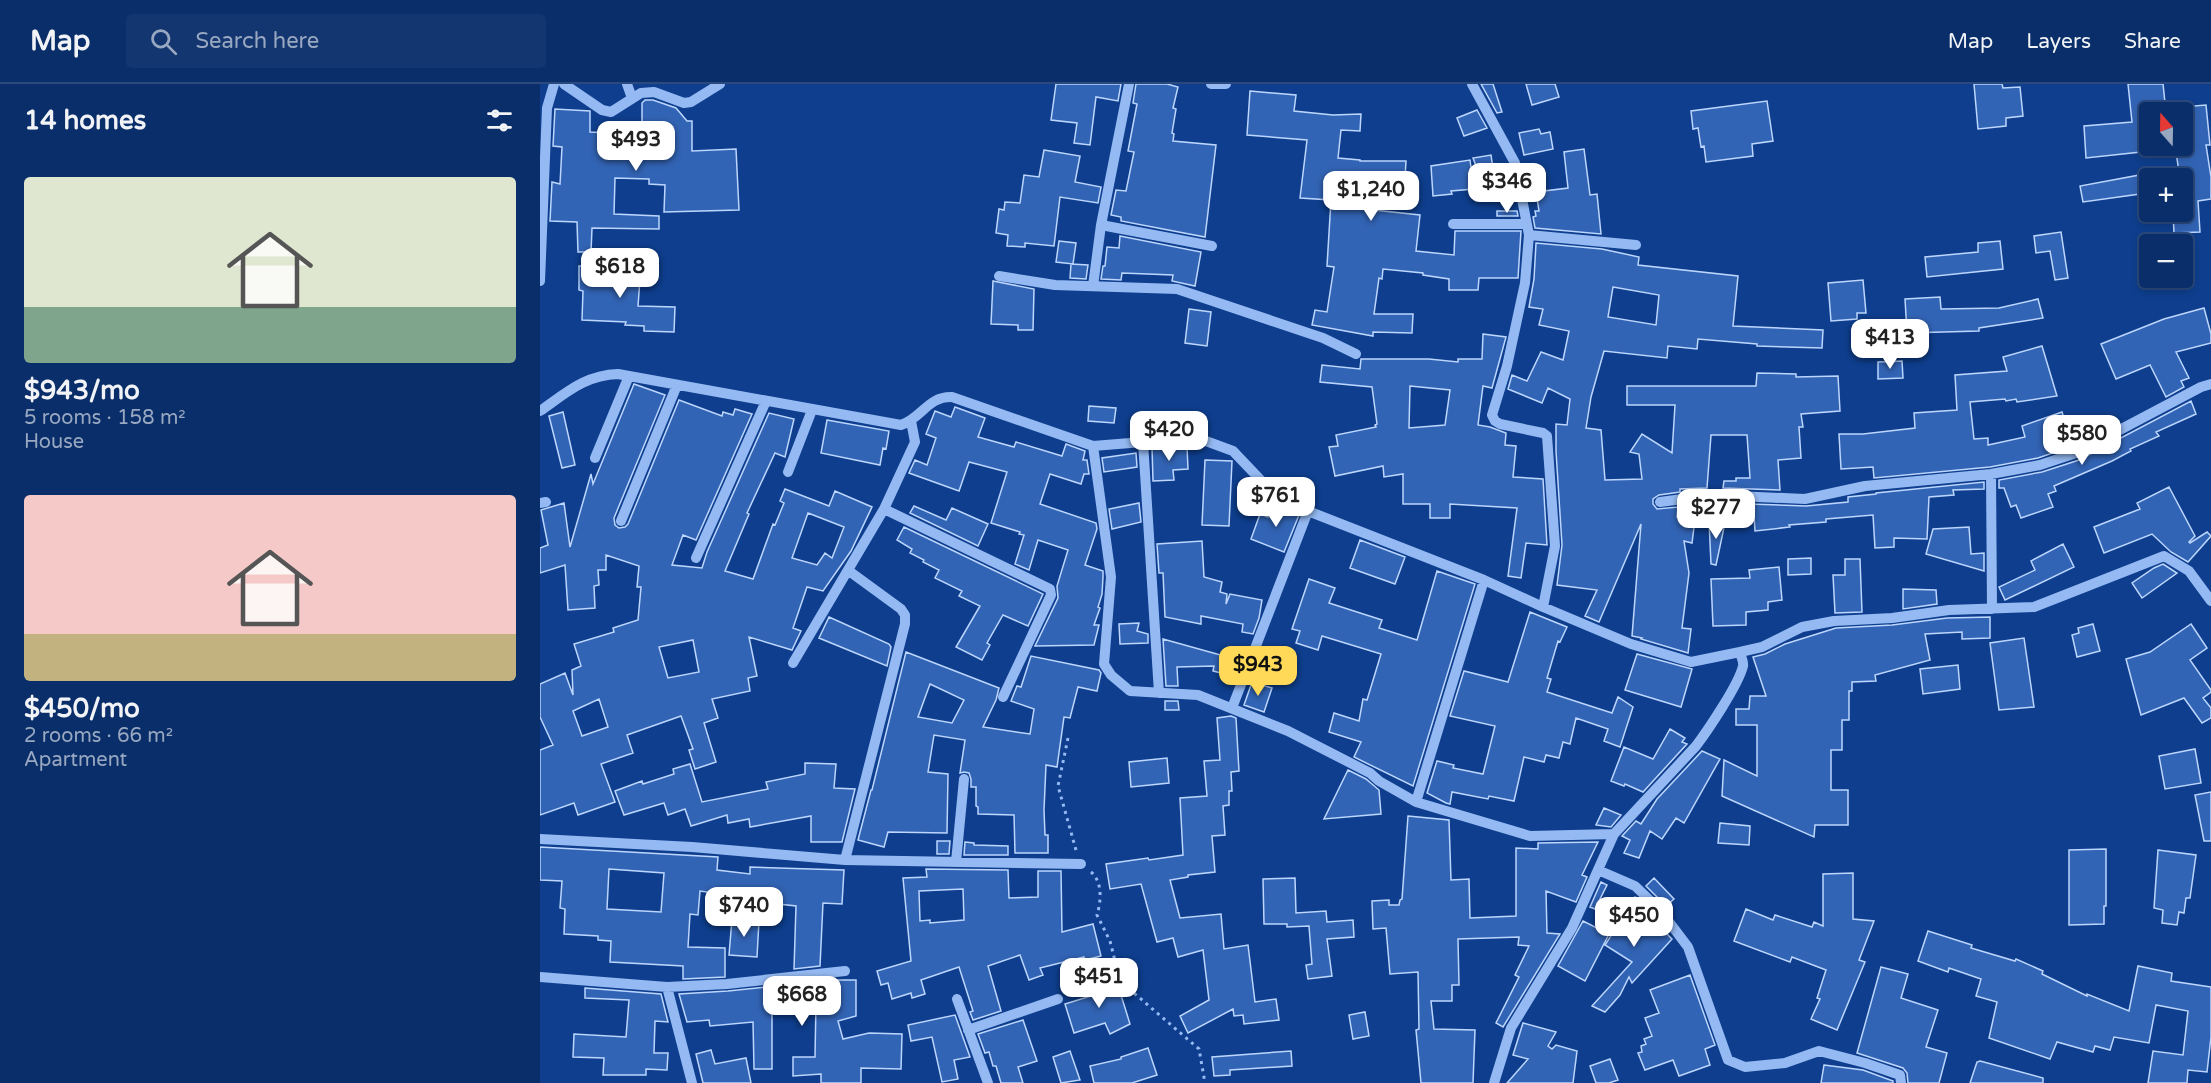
<!DOCTYPE html>
<html lang="en">
<head>
<meta charset="utf-8">
<style>
	body { margin:0; font-family:"Varela Round",sans-serif; background:#133670; color:#f1f3f6; height:100vh; display:flex; flex-direction:column; font-size:22px; white-space:nowrap }
	* { box-sizing:border-box; margin:0 }
	p { font-size:20px; color:#99a8c1 }
	.icon { flex:none; width:33px; height:33px; fill:none; stroke:currentColor; stroke-width:2; stroke-linecap:round; stroke-linejoin:round }
	.map { position:relative; flex:1; overflow:hidden }
	.sheet { display:flex; flex-direction:column; background:#0a2e6a; width:540px }
	.sheet>* { flex:none }
	.needle { width:39px; rotate:340deg }
	.tools { position:absolute; left:1599px; top:18px; display:grid; gap:12px }
	.tools a { display:grid; place-items:center; width:54px; height:54px; border-radius:6px; background:#0a2e6a; box-shadow:0 3px 9px #0003,0 0 0 2px #2a4a7e; font-size:30px }
	.price { position:absolute; translate:-50% -51px; padding:0 14px; border-radius:12px; background:#fff; color:#222; font-size:20px; line-height:39px; filter:drop-shadow(0 2px 3px #0008) }
	.price::after { content:''; position:absolute; left:50%; top:36px; width:18px; height:14px; margin-left:-9px; background:inherit; clip-path:polygon(0 0,100% 0,50% 100%) }
	.price.current { background:#ffd957; color:#111 }
	ul { padding:0; list-style:none }
	li { display:grid; align-content:center; gap:12px; height:318px; padding:0 24px }
	li span { display:grid; place-items:center; height:186px; border-radius:6px; color:#555 }
	li>.icon { margin-inline-start:auto }
	span .icon { width:108px; height:108px; fill:#fffc; stroke-width:1 }
	li b { font-size:26px }
	h2 { display:flex; justify-content:space-between; align-items:center; height:72px; padding:0 24px; font-size:26px }
	header { display:flex; align-items:center; gap:36px; box-sizing:border-box; height:84px; padding:0 30px; background:#0a2e6a; border-bottom:2px solid #2a4a7e }
	header strong { font-size:28px }
	nav { display:flex; gap:33px; margin-inline-start:auto; font-size:21px }
	.search { width:420px; height:54px; background:#133670; display:flex; align-items:center; gap:15px; box-sizing:border-box; padding:0 21px; border-radius:6px; color:#99a8c1; font-size:22px }
	main { display:flex; flex:1; min-height:0 }
	.map>svg:first-child { display:block }
</style>
</head>
<body>
<header>
<strong>Map</strong>
<div class="search"><svg class="icon" aria-label="search" viewBox="0 0 24 24"><circle cx="10" cy="10" r="6"/><path d="M15 15l6 6"/></svg>Search here</div>
<nav><a>Map</a><a>Layers</a><a>Share</a></nav>
</header>
<main>
<section class="sheet">
<h2>14 homes<svg class="icon" aria-label="filters" viewBox="0 0 24 24"><path d="M4 7h16M4 17h16"/><circle cx="9" cy="7" r="2"/><circle cx="15" cy="17" r="2"/></svg></h2>
<ul>
<li><span style="background:linear-gradient(#dfe7d0 70%,#7fa58c 0)"><svg class="icon" aria-label="home" viewBox="0 0 24 24"><path d="M3 11l9-7 9 7M6 9v11h12V9"/></svg></span><div><b>$943/mo</b><p>5 rooms · 158 m²</p><p>House</p></div></li>
<li><span style="background:linear-gradient(#f6c9c9 75%,#c2b280 0)"><svg class="icon" aria-label="home" viewBox="0 0 24 24"><path d="M3 11l9-7 9 7M6 9v11h12V9"/></svg></span><div><b>$450/mo</b><p>2 rooms · 66 m²</p><p>Apartment</p></div></li>
</ul>
</section>
<div class="map">
<svg width="1671" height="999" viewBox="0 0 1671 999">
	<rect width="100%" height="100%" fill="#0e3e8d"/>
	<path fill="#3264b5" stroke="#bcd6fe" stroke-width="1.5" fill-rule="evenodd" d="M516 0H581L578 17 556 13 550 61 534 59 537 39 511 36Z
		M596 0H627L638 3 633 24 636 25 632 49 634 50 633 57 676 61 665 153 581 137V133L571 131 576 106 586 107 594 68 588 67 597 20 593 19Z
		M941 0H953L962 28 957 29Z
		M986 0H1015L1019 13 992 21Z
		M1434 0H1462L1463 4 1480 3 1483 32 1466 34V42L1438 45Z
		M1588 0H1623L1626 28H1610V67L1546 74 1544 42 1592 38Z
		M710 7 756 11 754 27 793 31 821 30 820 47 801 46 798 74 820 76V77H866L865 95 836 93 834 126 880 131 876 167 914 171 915 147H981L978 194H939L938 206H909V195L883 191V189L843 185 842 195 839 194 834 230H873L872 249 833 248V252L772 241 775 226 787 228 794 183 787 182 791 116 760 114 767 56 707 51Z
		M105 16H113L136 24 147 37H152V67L196 65 199 126 124 128 125 101 109 100V95L75 94 74 130 119 132V145L52 144 51 168H38L37 138 10 137 12 98 20 100 22 63 13 62 15 25 50 27V48L93 50V71L125 72V44H102V19Z
		M1227 17 1233 57 1212 60 1213 72 1166 78 1164 62 1161 63 1158 44 1153 45 1151 27Z
		M1666 21 1670 61H1666L1671 93V115L1658 117 1660 148 1634 149 1633 130 1646 129 1642 94H1640L1635 62H1642V23Z
		M937 26 947 44 924 52 917 34Z
		M999 45 1001 50 1010 48 1013 65 984 71 979 49Z
		M1044 65 1050 111 1057 110 1061 150 995 144 993 133 996 132 995 127H999L996 108 1028 104 1024 68Z
		M504 66 540 72 535 98 561 103 558 119 520 113 514 162 485 159V163L467 162 468 151 456 149 459 125 464 126 465 118 480 119 484 91 499 93Z
		M951 71 953 85 938 87 933 74Z
		M930 76 934 105 911 107 912 110 893 112 891 82Z
		M1605 90 1607 109 1543 118 1540 102Z
		M957 127H977L978 132H957Z
		M1521 148 1528 194 1515 196 1510 167 1496 169 1494 152Z
		M580 152 661 168 655 202 632 197 633 191 582 189 581 196 561 195 563 182H565L567 163 579 164Z
		M519 157 536 159 533 180 516 178Z
		M1460 157 1463 185 1387 193 1385 173 1438 168V159Z
		M996 159 1062 165 1099 173 1098 181 1198 192 1193 242 1283 246 1282 264 1217 262V260L1158 255 1157 265 1128 262 1127 274 1064 267 1051 313 1046 344 1061 346 1065 396 1102 395 1099 370 1090 368 1102 350 1132 369 1135 321H1087V302H1216L1217 289 1256 290V293L1298 292 1300 327 1261 330 1263 343H1259L1261 374 1238 376 1240 406 1183 404 1184 397H1196V394H1210L1207 351H1171L1167 404 1140 405V408L1119 411 1113 415V420L1117 425 1138 423 1137 433 1155 435 1152 459 1144 457 1149 489 1142 544 1151 545 1148 569 1101 555 1102 554 1092 552 1101 440 1059 538 1045 532 1057 506 1017 501 1022 461 1016 367V340L1027 341 1030 315 1008 304 1002 319 968 305 972 291 987 297 1001 268 1023 276 1029 247 999 241 1003 225 989 223 994 195ZM1073 203 1119 211 1116 241 1068 233Z
		M531 180 548 181 546 195 530 194Z
		M39 182H101L98 222 135 223 134 248 104 247V242L85 241 86 238 42 236 43 207 39 206Z
		M1323 196 1326 229H1317V235L1291 237 1288 199Z
		M453 197 494 205 493 246H478V241L451 240Z
		M1400 213 1401 225 1459 224 1498 215 1503 234 1439 244V247L1367 249 1365 215Z
		M1664 224 1671 250V259L1636 268 1649 294 1641 297 1644 303 1626 313 1610 281 1576 295 1561 260 1624 235Z
		M649 225 671 228 667 262 645 259Z
		M943 250 966 253 952 304 943 302 938 341 950 343 966 349 965 361 976 362 973 393 1003 395 1007 461 986 459 981 494 968 492 977 424 910 420V434H890V420H863V390L844 393 843 382 795 392 789 363 798 362 796 351 836 343 835 341 837 340 832 303 780 298 782 281 820 285 821 275H889L918 278V275H942ZM870 302 910 306 905 341 869 344Z
		M1502 262 1517 312 1477 318 1476 315 1466 317 1465 315 1430 318 1434 355 1448 354V361L1485 353 1482 342 1522 328 1533 362 1498 374 1450 383 1334 394 1333 383 1301 385 1299 350H1323L1375 344 1374 329 1417 326 1415 291 1467 287 1463 273Z
		M1362 277 1363 294 1338 295V278Z
		M94 300 125 311 74 434 75 441 79 444 85 443 88 440 139 316 182 332 183 328 193 331 195 325 212 330 156 456 143 451 132 481 162 484 167 468 229 329 254 335 245 373 235 369 207 429 209 430 185 487 213 495 233 440 235 441 244 419 240 417 245 405 289 422 295 407 332 423 311 467 283 507 267 503 253 544 261 547 252 566 209 553 217 592 208 594 210 607 172 615 178 634 164 639 176 678 155 685 149 666 153 665 141 632 87 651 93 669 61 680 75 718 38 731 34 719 0 731V666L13 661 0 633V600L25 589 33 611 32 586 41 582 34 560 74 548 73 544 98 536 101 503H97L99 482 66 471V486H58L59 501 54 502 55 524 28 526 25 481 0 489V464L8 461 1 426 24 419 30 463 51 390 53 400ZM268 429 304 443 292 474 285 469 277 481 252 474ZM153 556 159 588 128 594 119 563ZM59 615 68 643 42 652 33 627Z
		M1651 317 1656 330 1616 348 1619 352 1590 365 1591 367 1572 377 1514 402 1516 407 1508 410 1513 423 1481 434 1476 421 1471 423 1464 404H1459V396L1502 388 1539 376Z
		M549 322 576 324 574 339 548 337Z
		M415 323 445 334 438 353 474 363 476 358 522 372 526 360 545 367 543 376H547L549 390H544L541 400 510 390 500 420 556 439 557 445 545 481 563 487V493L562 510 558 523 560 524 554 541H559L554 561 495 562 518 514 517 502 528 466 498 456 489 486 475 480 484 451 479 450 480 448 451 439 467 388 429 378 419 407 369 389 375 376 387 381 396 354 386 350 395 327 411 333Z
		M23 328 35 381 22 384 9 332Z
		M287 336 349 347 346 365 343 364 340 381 281 369Z
		M647 362 648 385 633 386 634 396 613 397 612 364Z
		M596 369 597 383 564 388 562 374Z
		M665 376 692 377 689 442 662 441Z
		M1444 398V405L1413 406 1414 411 1389 413 1387 455 1354 454V463L1335 464 1333 431 1286 435V438L1249 441 1250 443 1215 447 1214 431 1179 424 1180 419 1266 422 1308 418V413L1336 410V409Z
		M1629 403 1655 452 1649 458 1650 459 1667 448 1671 452 1648 478 1631 468 1612 450 1564 469 1554 443 1600 425 1597 419Z
		M599 419 601 438 572 445 569 425Z
		M734 419 759 431 744 468 711 455 720 430 728 433Z
		M374 422 406 436 412 424 448 440 438 462 370 429Z
		M1169 437 1185 439 1176 481 1171 480Z
		M364 443 503 510 488 542 463 531 447 559 450 561 442 576 416 563 440 522 419 512 422 507 395 494 399 486 383 478 384 476 370 469 372 465 357 456Z
		M1429 443 1431 470 1444 469V487L1386 470 1393 445Z
		M820 456 865 473 855 500 810 484Z
		M662 457 664 493 682 498 680 508 687 510 686 520 690 510 722 516 719 534 713 550 702 548 703 540 661 532V540L625 533 623 489H619L617 460Z
		M1523 460 1534 483 1465 516 1459 503 1495 486 1491 477Z
		M1271 474V490L1248 491V475Z
		M1305 475H1320L1322 528 1295 529 1293 491H1305Z
		M1623 480 1637 489 1602 514 1592 499 1614 484Z
		M1239 483 1242 516 1228 518V526L1206 528V541L1173 542 1171 495 1210 494 1209 486Z
		M897 487 935 500 873 702 814 673 821 658 789 648 794 629 819 637 823 615 827 616 841 570 782 552 778 566 756 559 760 547 752 545 769 495 795 504 789 519 842 536 839 544 877 556Z
		M1363 505 1396 506 1397 520 1363 525Z
		M990 528 1027 543 1020 558 1018 557 1007 594 1011 595 1007 608 1072 629 1078 613 1093 623 1080 663 1064 657 1068 645 1036 634 1030 660 1023 658 1019 674 1006 671 1004 678 984 673 974 717 949 712 948 715 912 708 910 720 906 719 887 709 897 677 914 681 913 684 943 690 955 642 910 632 924 587 968 598Z
		M289 533 349 560 351 563 347 582 279 554Z
		M1450 533V554L1422 555V548L1385 550 1390 576 1335 591 1336 597 1312 598V607H1309V636H1302V666H1291V706H1308V741H1275L1274 753 1182 712 1184 676 1217 692V641H1196V625H1209L1210 612H1226L1213 573 1225 570 1245 560 1296 544 1352 541 1407 534Z
		M599 539 597 547 608 550V559L580 560 579 540Z
		M1553 540 1560 567 1537 573 1532 551 1539 549 1538 544Z
		M1651 540 1667 564 1650 576 1671 606V608L1663 614 1671 624V634L1662 639 1644 614 1601 631 1586 575 1610 568Z
		M1484 554 1494 623 1459 626 1450 559Z
		M623 555 702 577 696 593 673 587 674 582 637 583 638 602H626Z
		M366 568 459 604 456 616 443 643 490 650 494 625 471 617 477 602 481 603 491 572 559 586 561 589 557 607 538 603 530 634 524 633 517 683 506 681 504 726 505 751H508V769H475L474 731 438 730V723L436 722V703H431V695L429 689 424 688 420 689 425 656 394 651 388 688 408 690 407 749 348 748 344 763 318 756 331 706H332ZM390 600 424 616 412 639 378 633Z
		M1097 570 1152 585 1141 623 1085 606Z
		M1418 581 1420 605 1383 610 1380 585Z
		M712 598 732 604 724 628 704 621Z
		M625 617H638L639 626H625Z
		M691 632 696 634 699 687 691 688 692 707H689V721L683 722 685 751 672 752 675 788 648 791V793L630 796 640 834 681 830 684 865 708 861 715 918 736 915 739 936 704 940 703 931 694 932 693 925 648 949 640 932 669 916 663 866 638 873 633 854 617 858 601 800 570 805 566 780 608 774 609 776 643 771 640 714 667 712 664 677 680 676 677 634Z
		M1130 645 1145 654 1142 658 1147 660 1103 708 1085 700 1084 702 1071 697 1084 663 1113 675Z
		M1655 665 1661 699 1625 705 1619 672Z
		M1162 667 1180 675 1144 739 1136 734 1122 755 1110 747 1099 774 1084 769 1090 756 1082 752 1096 737 1101 740 1117 715Z
		M627 674 629 699 591 703 589 678Z
		M265 679 296 680 294 704 315 705 302 758H271V732L210 743 209 735 188 739 187 731 151 742 145 725 128 731 124 719 84 731 75 707 102 697 103 700 134 690 133 685 150 680 162 718 228 705 226 698 265 690Z
		M808 686 826 695 839 706 841 730 784 735Z
		M1671 708V757H1664L1655 711Z
		M1064 724 1081 731 1071 743 1056 741Z
		M868 732 909 736 911 796 929 795 930 834 976 832V764L998 765V759L1058 758 1042 791 1047 793 1036 818 1006 807 1007 849 1020 850 963 943 956 939 979 893 975 891 989 862 978 861 979 853 918 855 919 901H912V917H891L894 945 935 946 933 999H881L876 946 879 945 878 888 850 890 846 844 833 845 832 817 849 816V821H859L860 816 862 815Z
		M1180 739 1210 742 1209 761 1178 759Z
		M397 757H410L409 770H397Z
		M425 758 434 759V761L468 762V771H424Z
		M0 763 178 773 177 786 210 790V783L304 786 302 820 283 819 280 882 254 885 256 822 229 819 230 808 195 805 194 812 160 807 158 831 150 830 148 863 185 864V893L143 895V882L70 878 71 857 58 856V852L24 850 25 825 20 824 22 797 0 796ZM69 785 124 789 121 828 67 825Z
		M1566 765V822H1564V840L1529 841V766Z
		M1618 766 1656 771 1650 814H1646L1644 829 1639 828 1637 841 1622 839 1623 826 1614 824Z
		M386 785 468 786 469 814 498 813V787H521L522 848 553 840 561 872 545 876 544 873 500 884 503 891 489 896 480 871 448 882 461 927 433 936 430 928 433 927 419 883 381 896 385 910 372 914 371 909 352 915 348 899 341 901 337 887 371 877 363 794 387 793ZM423 805 424 836 390 839V836L380 837 379 807Z
		M1313 789V835L1334 837 1319 876 1325 878 1297 946 1271 935 1280 915 1277 914 1286 886 1252 873 1250 878 1194 857 1206 825 1233 836 1235 831 1272 843 1274 838 1283 842V790Z
		M755 794 756 829 786 827 787 838 813 836 814 853 787 855 792 892 768 895 766 881 772 880 769 842 747 843V840H724L723 795Z
		M1114 794 1134 815 1126 822 1106 802Z
		M1061 798 1067 801 1055 825 1050 823Z
		M1095 813 1114 831 1115 832 1112 835 1132 855 1092 899 1089 893 1080 911 1065 928 1052 922 1092 878 1065 861 1091 821 1087 820Z
		M192 835 219 837 217 873 189 871Z
		M1043 837 1069 850 1045 897 1018 882Z
		M1388 847 1432 861 1431 864 1475 877 1476 875 1503 887 1502 890 1547 912V910L1589 927 1598 882 1632 889 1631 897 1671 903V953L1667 988 1648 986 1647 999H1608L1613 967 1643 971 1648 927 1616 921 1609 959 1574 953 1570 966 1555 962 1553 968 1517 958 1510 975 1449 954 1457 918 1436 912 1441 895 1409 884 1408 888 1378 877Z
		M1341 883 1368 890 1361 914 1398 926 1386 963 1407 969 1399 999H1368L1367 989 1363 984 1317 969Z
		M1150 891 1175 961 1165 965 1170 981 1139 992 1133 976 1105 986 1098 969 1102 968 1101 962 1106 960 1104 955 1112 952 1105 934 1119 929 1110 906Z
		M576 895 590 940 570 950 565 939 534 949 525 920 554 911 551 902Z
		M291 896H316V932L298 937 303 955 329 949 362 950 361 985 321 984V999H281V990L253 992V973H275L276 918 232 923V985H214L213 938 170 942 169 936 147 938 139 910 188 907Z
		M45 904 121 910 128 938 115 937 114 969H128L127 986 106 985V991H63L64 974 33 973 34 950 86 953 89 916 45 914Z
		M825 928 829 952 813 955 809 931Z
		M415 931 430 973 414 976 418 995 402 998 392 953 371 957 368 941Z
		M483 936 497 977 478 983 483 999H461L456 982H453L449 968 445 969 438 950Z
		M983 939 1016 948 1008 962 1012 965 1016 961 1037 967 1033 999H967L988 975 973 971Z
		M608 964 617 991 592 999H554L550 982 581 975V973Z
		M171 966 175 980 206 974 211 999H163L156 970Z
		M530 967 540 996 521 999 513 973Z
		M751 967 752 982 690 986V991L674 992 672 973Z
		M1070 975 1078 996 1069 999H1056L1050 982Z
		M1440 977 1503 994V999H1430L1437 978Z
		M1284 981 1323 986 1353 997V999H1281Z"/>
	<g fill="none" stroke-linecap="round" stroke-linejoin="round">
		<path stroke="#95baf3" stroke-width="3" stroke-dasharray="3 4.5" stroke-linecap="butt" d="M528 654 518 702 536 766
			M551 788C563 798 561 818 557 831L570 857 580 897 659 965 665 999"/>
		<path stroke="#95baf3" stroke-width="10" d="M24 0 62 26 71 28 101 9 114 8 144 19 151 18 180 0
			M87 0 92 14
			M671 0H686
			M932 0 975 79 989 151 985 199 967 282 952 331 955 337 960 340 1003 349 1007 352 1015 462 1003 523 1091 560 1151 578 1200 568C1201 573 1204 578 1203 582 1199 600 1168 646 1156 662L1074 750 1032 844 971 944 954 999
			M913 140H986
			M561 141 672 162
			M989 151 1096 161
			M459 192 515 201 637 205 783 254 816 270
			M0 197 7 24 14 0
			M553 202 561 141 589 0
			M0 327C26 309 45 291 78 290L361 341C382 334 388 312 412 313L553 362 603 358 638 351 655 353 693 367 734 410 768 427 944 496 1003 523
			M603 358 619 609
			M553 362 571 493 564 580 571 591 590 607 658 611 748 647 830 689 839 697 876 718 990 752 1074 750
			M55 374 89 292
			M248 388 272 326
			M1451 390 1452 525
			M1120 418 1173 411 1265 415 1325 402 1451 390 1500 381 1536 369 1661 303 1671 300
			M0 419 6 418
			M344 425 510 505 511 511 463 613
			M81 437 137 301
			M156 474 226 317
			M1200 568 1222 563 1262 543 1294 537 1352 534 1409 526 1494 523 1624 472 1649 487 1671 517
			M253 579 344 425 375 358 371 337
			M692 624 768 427
			M876 718 944 496
			M0 755 152 763 305 776 541 780
			M305 776 365 540V531L361 525 309 487
			M416 778 424 695
			M1058 786 1095 802 1120 826 1148 863 1188 976 1205 983 1245 979 1279 967 1325 979 1360 991 1361 999
			M0 893 127 903 187 900 305 887
			M127 903 152 999
			M417 915 448 999
			M428 946 518 915"/>
	</g>
</svg>
<div class="tools">
<a><svg class="needle" viewBox="-14 -14 28 28"><path d="M0-13l5 13h-10z" fill="#e53935"/><path d="M0 13l5-13h-10z" fill="#99a8c1"/></svg></a>
<a>+</a>
<a>−</a>
</div>
<b class="price" style="left:96px;top:88px">$493</b>
<b class="price" style="left:967px;top:130px">$346</b>
<b class="price" style="left:831px;top:138px">$1,240</b>
<b class="price" style="left:80px;top:215px">$618</b>
<b class="price" style="left:1350px;top:286px">$413</b>
<b class="price" style="left:629px;top:378px">$420</b>
<b class="price" style="left:1542px;top:382px">$580</b>
<b class="price" style="left:736px;top:444px">$761</b>
<b class="price" style="left:1176px;top:456px">$277</b>
<b class="price current" style="left:718px;top:613px">$943</b>
<b class="price" style="left:204px;top:854px">$740</b>
<b class="price" style="left:1094px;top:864px">$450</b>
<b class="price" style="left:559px;top:925px">$451</b>
<b class="price" style="left:262px;top:943px">$668</b>
</div>
</main>
</body>
</html>
